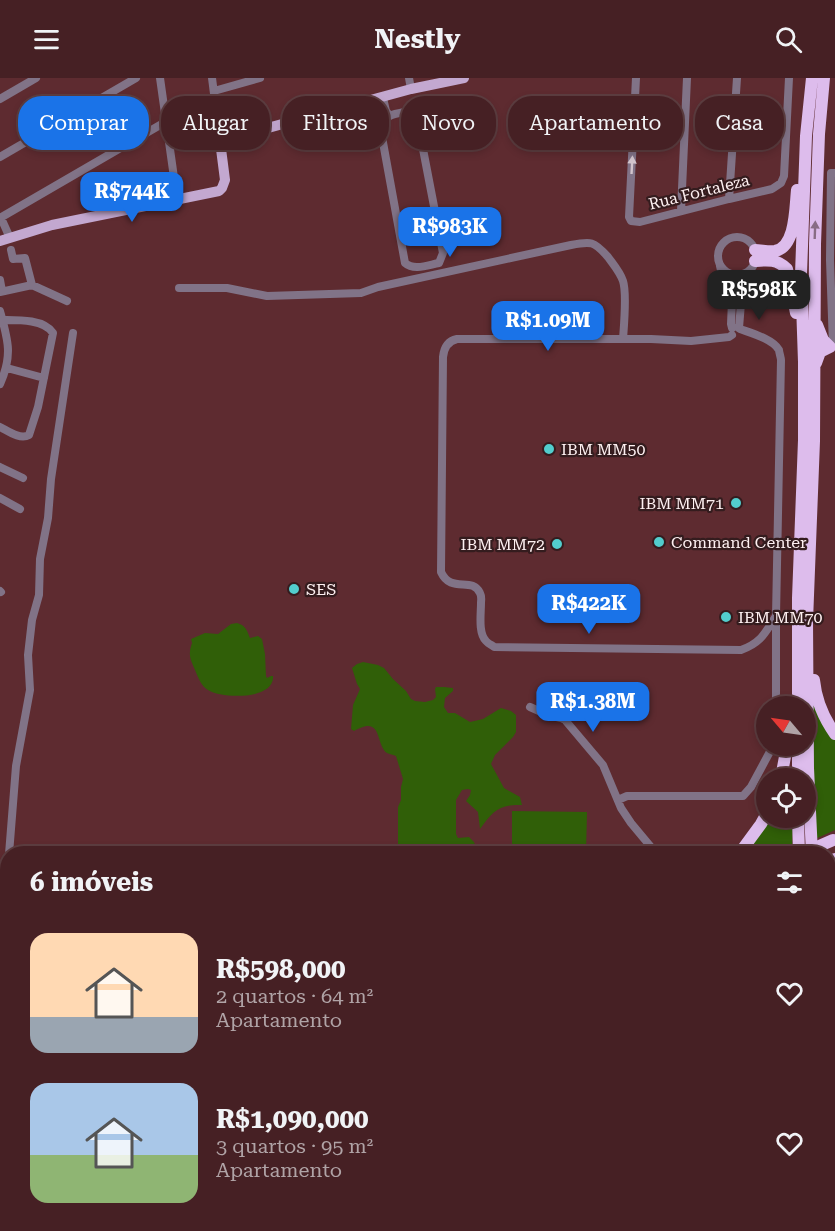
<!DOCTYPE html>
<html lang="pt">
<head>
<meta charset="utf-8">
<style>
	body { margin:0; font-family:"Roboto Serif",serif; background:#4d282c; color:#f1f3f6; height:100vh; display:flex; flex-direction:column; font-size:22px; white-space:nowrap }
	* { box-sizing:border-box; margin:0 }
	p { font-size:20px; color:#b0a3a6 }
	.icon { flex:none; width:33px; height:33px; fill:none; stroke:currentColor; stroke-width:2; stroke-linecap:round; stroke-linejoin:round }
	.map { position:relative; flex:1; overflow:hidden }
	.side { position:absolute; left:0px; top:768px; width:836px; height:386px; display:flex; flex-direction:column; background:#462024; border-radius:24px 24px 0 0; box-shadow:0 3px 9px #0003,0 0 0 2px #5e3e41 }
	.side>* { flex:none }
	.banner { position:absolute; left:18px; top:18px; width:800px; height:54px; display:flex; gap:12px }
	.needle { width:39px; rotate:299deg }
	.tools { position:absolute; left:756px; top:618px; display:grid; gap:12px }
	.tools a { display:grid; place-items:center; width:60px; height:60px; border-radius:50%; background:#462024; box-shadow:0 3px 9px #0003,0 0 0 2px #5e3e41; font-size:30px }
	.price { position:absolute; translate:-50% -51px; padding:0 14px; border-radius:12px; background:#1a73e8; color:#fff; font-size:20px; line-height:39px; filter:drop-shadow(0 2px 3px #0008) }
	.price::after { content:''; position:absolute; left:50%; top:36px; width:18px; height:14px; margin-left:-9px; background:inherit; clip-path:polygon(0 0,100% 0,50% 100%) }
	.price.current { background:#222; color:#fff }
	ul { padding:0; list-style:none }
	li { display:flex; align-items:center; gap:18px; height:150px; padding:0 30px }
	li span { display:grid; place-items:center; flex:none; width:168px; height:120px; border-radius:18px; color:#555 }
	li>.icon { margin-inline-start:auto }
	span .icon { width:72px; height:72px; fill:#fffc; stroke-width:1 }
	li b { font-size:26px }
	h2 { display:flex; justify-content:space-between; align-items:center; height:72px; padding:0 30px; font-size:26px }
	.pill { padding:0 21px; border-radius:24px; background:#462024; box-shadow:0 3px 9px #0003,0 0 0 2px #5e3e41; font-size:21px; line-height:54px }
	.pill.current { background:#1a73e8; color:#fff }
	header { display:flex; justify-content:space-between; align-items:center; height:78px; padding:0 30px; background:#462024; font-size:27px; font-weight:700 }
	.map>svg:first-child { display:block }
</style>
</head>
<body>
<header><svg class="icon" aria-label="menu" viewBox="0 0 24 24"><path d="M4 6h16M4 12h16M4 18h16"/></svg>Nestly<svg class="icon" aria-label="search" viewBox="0 0 24 24"><circle cx="10" cy="10" r="6"/><path d="M15 15l6 6"/></svg></header>
<div class="map">
<svg width="835" height="1153" viewBox="0 0 835 1153">
	<rect width="100%" height="100%" fill="#5e2b30"/>
	<path fill="#305f08" d="M237 545C245 547 247 552 250 560L258 558 262 561 265 576 266 598 267 600 271 598H273C275 622 222 621 208 612 201 608 198 599 195 592 190 580 188 577 192 565L191 561 205 555 218 556 231 546Z
		M363 584 378 587 384 590 393 601 406 613 411 621 415 623 425 624 433 622 436 619 435 611 436 609H444L453 610V613L445 620 444 629 448 635H455L470 644 483 641 501 630 511 633 516 637V654L513 659 495 677 491 686 504 710 520 719 522 727C499 726 493 733 480 751L478 734 466 723 470 717 471 712 468 711 462 712 456 722V756L458 760 469 759 474 764 478 775H398V729L401 722V709L403 701 396 678C394 677 389 676 387 675 375 666 383 636 354 653L351 651 353 627 360 611 357 606 352 590 357 586Z
		M813 616 835 659V752L813 762Z
		M512 733 587 734 586 775H512Z
		M768 740H793L792 772 785 775 742 776Z
		M835 806V900L828 885V809Z
		M0 851H7V925H0Z
		M828 899 835 908V1020L832 1032 830 1034 828 1000Z"/>
	<g fill="none" stroke-linecap="round" stroke-linejoin="round">
		<path stroke="#092b52" stroke-width="1.5" d="M0 899H8"/>
		<path stroke="#817387" stroke-width="8" d="M160 0 177 121
			M212 0 220 63
			M409 0 411 11
			M636 0 629 139 631 143 640 144 729 121 772 111 781 105 784 98 789 0
			M214 13 260 0
			M383 20 386 33 389 37
			M0 21 36 0
			M373 22 375 31
			M410 33 414 35 417 40 443 175 439 185C428 187 414 193 405 185L380 48C388 35 396 36 410 33Z
			M0 79 136 0
			M729 121 737 0
			M681 133 687 0
			M0 140 167 43
			M1 140 10 160
			M718 178a19 19 0 1 1 38 0a19 19 0 1 1-38 0Z
			M11 172 13 181 25 180 32 207
			M720 188 723 202 732 223
			M0 202 2 213
			M732 211a5 5 0 1 1 10 0a5 5 0 1 1-10 0Z
			M179 210H227L267 218 361 215 378 209 571 167C591 163 594 163 608 179 613 186 620 194 623 203 627 215 624 247 623 261
			M0 214 32 207 67 223
			M0 233C8 262 13 277 0 306
			M732 250 731 246 732 223 734 220
			M739 250 742 213
			M732 257 729 259 691 263 651 261H457C448 263 444 269 443 279L441 494C451 516 472 498 480 515 482 519 481 522 481 525 481 536 478 555 486 563 486 564 493 568 494 569L741 572C761 565 765 555 776 538L781 282C781 280 779 274 779 272 773 261 751 255 740 251
			M833 268 830 182 831 95H835
			M7 290 44 300
			M0 349C8 353 20 362 29 357L38 329 53 255C44 241 17 242 3 242
			M0 389 23 400
			M0 420 20 431
			M0 513 1 514
			M776 628V539
			M530 629 548 637 561 640 565 642 603 687 621 730 631 745 651 769 661 776
			M618 722 627 718H743L751 709 773 668
			M9 776 16 688 30 612 28 577 32 542 39 517 40 481 48 440 51 401 73 255
			M798 1146 799 1153
			M618 1153 619 1146
			M668 1153 670 1146
			M720 1153 721 1146
			M772 1153 773 1146"/>
		<path stroke="#c3a8d0" stroke-width="10" d="M0 163 52 147 219 113 222 110 225 102 220 63 411 11 464 0"/>
		<path stroke="#ddbcec" stroke-width="12" d="M755 172C761 172 769 174 775 173 796 169 795 130 797 112
			M755 183C768 182 777 181 787 191L796 235
			M816 285 820 274 830 269 823 262 817 247
			M814 602C816 622 823 639 835 656
			M798 628V520L804 362V284L801 196 806 58 812 0
			M798 668V700
			M781 700 787 668
			M798 740 799 776
			M739 776 761 746 766 737
			M812 776 808 690 807 543 814 363 815 166 819 56 824 0
			M828 784 835 781
			M828 804 835 801
			M828 894 835 904
			M828 1032 835 1144
			M823 1146 824 1153
			M171 1153 179 1146
			M199 1153 206 1146"/>
		<path stroke="#ddbcec" stroke-width="12" d="M801 776 833 762"/>
	</g>
	<defs><path id="oneway-solid" d="M-6-.8H1V-3.2L6.5 0L1 3.2V.8H-6Z" transform="scale(1.5)"/></defs>
	<use fill="#d2c4cc" href="#oneway-solid" transform="translate(632 87) rotate(-87)"/>
	<use fill="#886c85" href="#oneway-solid" transform="translate(815 152) rotate(-88)"/>
	<g fill="#52cdcd" stroke="#341c1e" stroke-width="2">
		<circle cx="549" cy="371" r="6"/>
		<circle cx="736" cy="425" r="6"/>
		<circle cx="659" cy="464" r="6"/>
		<circle cx="557" cy="466" r="6"/>
		<circle cx="294" cy="511" r="6"/>
		<circle cx="726" cy="539" r="6"/>
	</g>
	<g text-anchor="middle" dominant-baseline="central" stroke-width="4.5" stroke-linejoin="round" paint-order="stroke">
		<g font-size="16" fill="#fef0f1" stroke="#341c1e">
			<text transform="translate(699 114) rotate(-14)">Rua Fortaleza</text>
		</g>
		<g font-size="16" fill="#fef0f1" stroke="#341c1e" text-anchor="start">
			<text x="561" y="371">IBM MM50</text>
			<text x="724" y="425" text-anchor="end">IBM MM71</text>
			<text x="671" y="464">Command Center</text>
			<text x="545" y="466" text-anchor="end">IBM MM72</text>
			<text x="306" y="511">SES</text>
			<text x="738" y="539">IBM MM70</text>
		</g>
	</g>
</svg>
<div class="tools">
<a><svg class="needle" viewBox="-14 -14 28 28"><path d="M0-13l5 13h-10z" fill="#e53935"/><path d="M0 13l5-13h-10z" fill="#b0a3a6"/></svg></a>
<a><svg class="icon" aria-label="locate" viewBox="0 0 24 24"><circle cx="12" cy="12" r="6"/><path d="M12 2v4M12 18v4M2 12h4M18 12h4"/></svg></a>
</div>
<b class="price" style="left:132px;top:145px">R$744K</b>
<b class="price" style="left:450px;top:180px">R$983K</b>
<b class="price current" style="left:759px;top:243px">R$598K</b>
<b class="price" style="left:548px;top:274px">R$1.09M</b>
<b class="price" style="left:589px;top:557px">R$422K</b>
<b class="price" style="left:593px;top:655px">R$1.38M</b>
<div class="banner">
<a class="pill current">Comprar</a>
<a class="pill">Alugar</a>
<a class="pill">Filtros</a>
<a class="pill">Novo</a>
<a class="pill">Apartamento</a>
<a class="pill">Casa</a>
</div>
<section class="side">
<h2>6 imóveis<svg class="icon" aria-label="filters" viewBox="0 0 24 24"><path d="M4 7h16M4 17h16"/><circle cx="9" cy="7" r="2"/><circle cx="15" cy="17" r="2"/></svg></h2>
<ul>
<li><span style="background:linear-gradient(#ffd9b3 70%,#9aa5b1 0)"><svg class="icon" aria-label="home" viewBox="0 0 24 24"><path d="M3 11l9-7 9 7M6 9v11h12V9"/></svg></span><div><b>R$598,000</b><p>2 quartos · 64 m²</p><p>Apartamento</p></div><svg class="icon" aria-label="heart" viewBox="0 0 24 24"><path d="M12 20l-8-8c-3-5 5-10 8-4 3-6 11-1 8 4z"/></svg></li>
<li><span style="background:linear-gradient(#a9c7e8 60%,#8fb573 0)"><svg class="icon" aria-label="home" viewBox="0 0 24 24"><path d="M3 11l9-7 9 7M6 9v11h12V9"/></svg></span><div><b>R$1,090,000</b><p>3 quartos · 95 m²</p><p>Apartamento</p></div><svg class="icon" aria-label="heart" viewBox="0 0 24 24"><path d="M12 20l-8-8c-3-5 5-10 8-4 3-6 11-1 8 4z"/></svg></li>
</ul>
</section>
</div>
</body>
</html>
